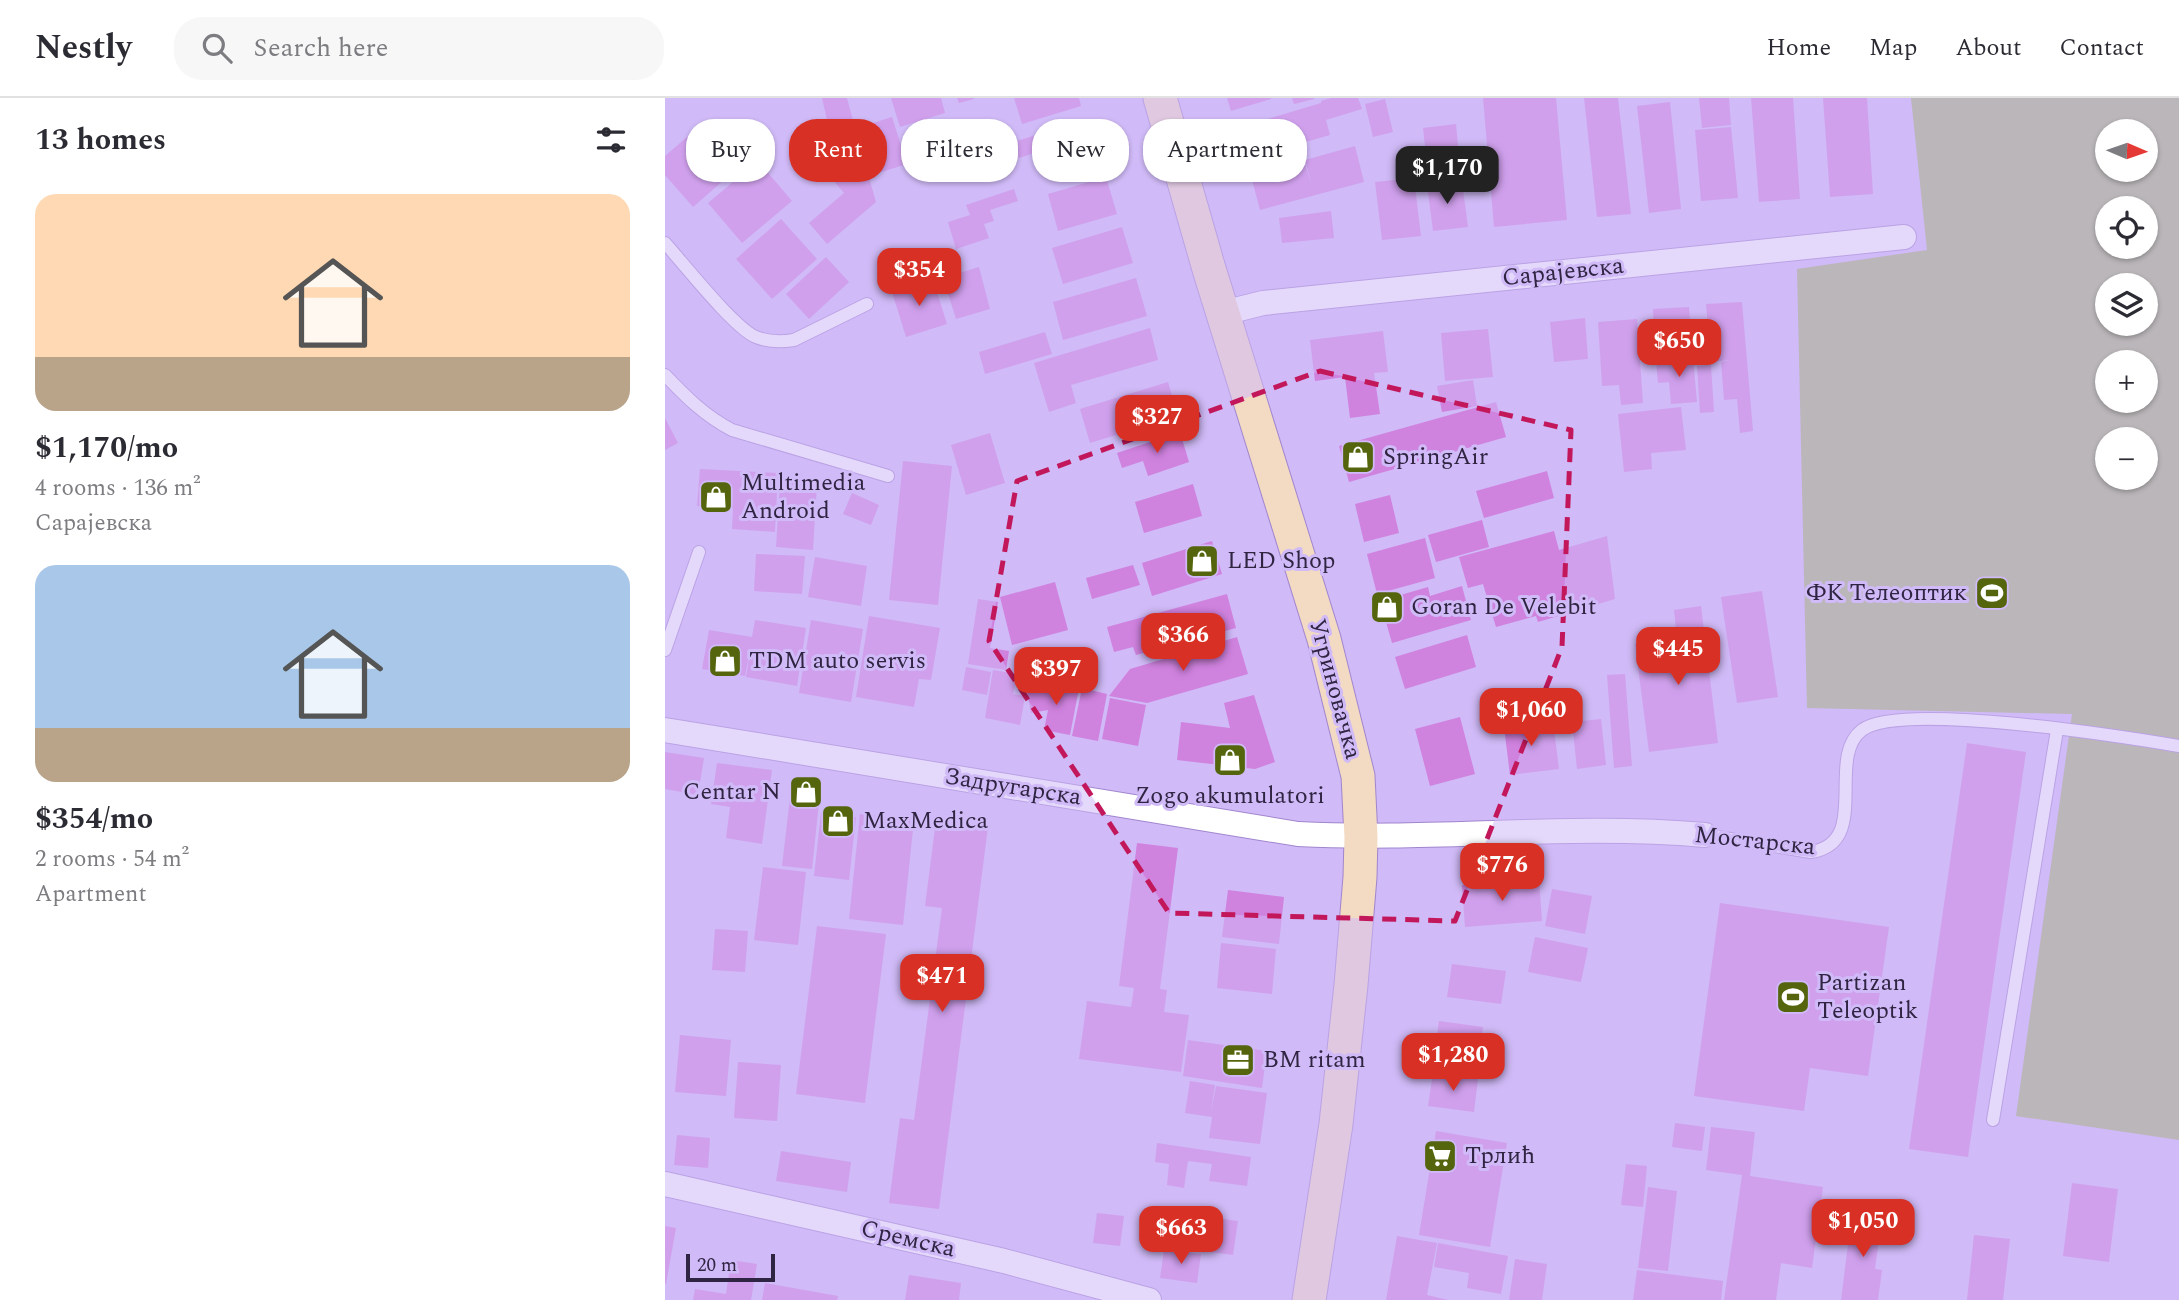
<!DOCTYPE html>
<html lang="en">
<head>
<meta charset="utf-8">
<style>
	body { margin:0; font-family:Spectral,serif; background:#f7f7f7; color:#2b2b33; height:100vh; display:flex; flex-direction:column; font-size:26px; white-space:nowrap }
	* { box-sizing:border-box; margin:0 }
	p { font-size:23px; color:#7c7c81 }
	.icon { flex:none; width:38px; height:38px; fill:none; stroke:currentColor; stroke-width:2; stroke-linecap:round; stroke-linejoin:round }
	.map { position:relative; flex:1; overflow:hidden }
	.drawer { display:flex; flex-direction:column; background:#fff; width:665px }
	.drawer>* { flex:none }
	.hud { position:absolute; left:21px; top:21px; width:665px; height:63px; display:flex; gap:14px }
	.needle { width:46px; rotate:92deg }
	.buttons { position:absolute; left:1430px; top:21px; display:grid; gap:14px }
	.buttons a { display:grid; place-items:center; width:63px; height:63px; border-radius:50%; background:#fff; box-shadow:0 2px 5px #0004; font-size:35px }
	.scale { position:absolute; left:21px; bottom:18px; width:89px; box-sizing:border-box; padding-left:7px; border:4px solid #2f2441; border-top:0; font-size:19px; line-height:24px; white-space:nowrap; color:#2f2441; -webkit-text-stroke:5px #d0baf7; paint-order:stroke }
	.price { position:absolute; translate:-50% -60px; padding:0 16px; border-radius:14px; background:#d93025; color:#fff; font-size:23px; line-height:46px; filter:drop-shadow(0 2px 4px #0008) }
	.price::after { content:''; position:absolute; left:50%; top:42px; width:21px; height:16px; margin-left:-10px; background:inherit; clip-path:polygon(0 0,100% 0,50% 100%) }
	.price.current { background:#222; color:#fff }
	ul { padding:0; list-style:none }
	li { display:grid; align-content:center; gap:14px; height:371px; padding:0 35px }
	li span { display:grid; place-items:center; height:217px; border-radius:21px; color:#555 }
	li>.icon { margin-inline-start:auto }
	span .icon { width:126px; height:126px; fill:#fffc; stroke-width:1 }
	li b { font-size:30px }
	h2 { display:flex; justify-content:space-between; align-items:center; height:84px; padding:0 35px; font-size:30px }
	.tag { padding:0 24px; border-radius:28px; background:#fff; box-shadow:0 2px 5px #0004; font-size:24px; line-height:63px }
	.tag.current { background:#d93025; color:#fff }
	header { display:flex; align-items:center; gap:42px; box-sizing:border-box; height:98px; padding:0 35px; background:#fff; border-bottom:2px solid #e1e1e2 }
	header strong { font-size:33px }
	nav { display:flex; gap:38px; margin-inline-start:auto; font-size:24px }
	.search { width:490px; height:63px; background:#f7f7f7; display:flex; align-items:center; gap:18px; box-sizing:border-box; padding:0 24px; border-radius:28px; color:#7c7c81; font-size:26px }
	main { display:flex; flex:1; min-height:0 }
	.map>svg:first-child { display:block }
</style>
</head>
<body>
<header>
<strong>Nestly</strong>
<div class="search"><svg class="icon" aria-label="search" viewBox="0 0 24 24"><circle cx="10" cy="10" r="6"/><path d="M15 15l6 6"/></svg>Search here</div>
<nav><a>Home</a><a>Map</a><a>About</a><a>Contact</a></nav>
</header>
<main>
<section class="drawer">
<h2>13 homes<svg class="icon" aria-label="filters" viewBox="0 0 24 24"><path d="M4 7h16M4 17h16"/><circle cx="9" cy="7" r="2"/><circle cx="15" cy="17" r="2"/></svg></h2>
<ul>
<li><span style="background:linear-gradient(#ffd9b3 75%,#b9a48a 0)"><svg class="icon" aria-label="home" viewBox="0 0 24 24"><path d="M3 11l9-7 9 7M6 9v11h12V9"/></svg></span><div><b>$1,170/mo</b><p>4 rooms · 136 m²</p><p>Сарајевска</p></div></li>
<li><span style="background:linear-gradient(#a9c7e8 75%,#b9a48a 0)"><svg class="icon" aria-label="home" viewBox="0 0 24 24"><path d="M3 11l9-7 9 7M6 9v11h12V9"/></svg></span><div><b>$354/mo</b><p>2 rooms · 54 m²</p><p>Apartment</p></div></li>
</ul>
</section>
<div class="map">
<svg width="1514" height="1202" viewBox="0 0 1514 1202">
	<rect width="100%" height="100%" fill="#d0baf7"/>
	<path fill="#a0b26d" fill-rule="evenodd" d="M1246 0H1514V1042L1351 1018 1407 616 1142 610 1132 171 1262 152ZM1442 33H1480V72H1442ZM1442 110H1480V149H1442ZM1442 187H1480V226H1442ZM1442 264H1480V303H1442ZM1442 341H1480V380H1442Z"/>
	<path fill="#d082df" d="M157 0H182L189 26 161 52 147 36 162 22Z
		M226 0H276L280 15 235 29Z
		M292 0H309V1L294 5Z
		M349 0H414L416 8 357 26Z
		M562 0H606V1L566 13Z
		M627 0H649V1L629 6Z
		M666 0H693L697 11 661 22 665 37 582 61 573 30 656 5V3Z
		M818 0H891L902 122 829 129Z
		M919 0H953L966 116 932 119Z
		M1034 0H1064L1066 27 1037 30Z
		M1086 0H1128L1135 101 1094 104Z
		M1158 0H1202L1208 96 1165 99Z
		M720 1 728 34 708 39 700 6Z
		M1005 4 1016 111 984 115 972 8Z
		M227 19 242 66 207 77 192 30Z
		M73 21 94 46 66 69 39 38 55 25 61 31Z
		M419 22 430 59 385 73 379 52 354 60 349 44Z
		M791 26 796 81 764 85 758 30Z
		M329 27 336 48 307 58 304 51 275 61 271 48Z
		M1066 29 1073 100 1036 103 1030 32Z
		M30 32 67 75 28 109 0 77V58Z
		M194 45 211 104 162 146 144 125 179 95 161 74Z
		M690 48 699 84 595 112 586 78 639 63 646 84 640 62Z
		M93 63 127 103 77 145 43 105Z
		M441 79 452 116 393 133 383 96Z
		M749 80 756 138 717 142 710 84Z
		M797 83 803 129 768 133 762 87Z
		M349 91 353 103 325 112 329 123 319 126 324 140 291 151 283 124 305 117 301 107Z
		M666 113 669 140 617 145 614 120Z
		M116 121 152 161 107 201 71 161Z
		M457 129 468 165 398 186 387 150Z
		M161 159 184 184 144 221 121 196Z
		M314 169 325 211 291 221 278 180Z
		M471 180 482 218 398 242 388 204Z
		M268 181 282 226 241 239 227 194Z
		M1077 204 1088 333 1075 335 1072 301 1059 302 1056 264 1065 262 1046 264 1041 206Z
		M1024 209 1027 250 990 252 988 211Z
		M920 220 923 261 889 264 885 224Z
		M972 221 978 305 956 307 954 287 937 288 933 224Z
		M485 230 493 262 406 287 411 305 384 314 369 265Z
		M823 231 828 279 780 283 776 235Z
		M718 233 723 274 709 275 715 316 685 320 680 279 650 283 645 242Z
		M380 234 387 256 320 276 314 254Z
		M1028 260 1032 304 1006 306 1004 284 993 285 991 263Z
		M1046 267 1049 314 1035 315 1032 268Z
		M808 282 812 308 777 314 772 288Z
		M503 284 513 318 425 345 415 311Z
		M831 304 841 339 684 384 674 348Z
		M1016 309 1021 352 986 355 987 371 959 374 953 316Z
		M0 320 13 345 0 352Z
		M515 334 524 364 483 378 478 363 457 370 452 355Z
		M325 335 340 385 301 397 286 347Z
		M238 363 287 368 273 507 224 502Z
		M35 371 113 375 110 434 67 431 68 410 32 408Z
		M882 373 889 400 819 420 811 393Z
		M115 383 152 386 148 452 111 449Z
		M528 386 537 418 479 435 470 404Z
		M187 395 214 407 206 427 178 416Z
		M725 397 734 435 699 444 690 406Z
		M817 422 824 449 771 464 763 437Z
		M889 433 894 452 942 438 950 501 873 524 871 518 831 529 818 486 803 490 794 459Z
		M760 440 770 480 712 496 702 456Z
		M547 443 557 476 487 498 477 465Z
		M91 456 140 458 137 496 89 493Z
		M150 459 202 468 196 508 143 499Z
		M468 467 475 487 427 501 421 480Z
		M390 484 403 532 347 547 335 499Z
		M797 488 806 522 727 545 715 503 763 489 765 498Z
		M1097 493 1113 599 1072 605 1056 499Z
		M562 496 571 530 471 557 468 549 449 554 442 529Z
		M313 501 333 504 325 550 344 553 341 572 303 566Z
		M1036 508 1053 645 984 654 970 546 1012 541 1009 512Z
		M204 518 275 530 266 582 254 581 249 609 191 599Z
		M90 522 141 530 132 588 81 579 86 549 80 578 37 571 44 532 87 539Z
		M146 522 198 531 186 604 134 595Z
		M802 537 811 569 740 591 730 559Z
		M572 539 583 576 482 605 444 598 465 571Z
		M301 569 326 574 322 597 297 592Z
		M328 572 352 576 348 596 360 598 355 627 320 620Z
		M960 576 967 668 949 670 942 577Z
		M415 585 405 637 379 632 383 612 366 615 362 594Z
		M417 590 442 596 433 643 407 638Z
		M589 597 610 664 590 671 512 662 516 624 565 630 559 605Z
		M445 600 481 607 473 648 437 641Z
		M795 619 810 676 765 688 750 631Z
		M936 621 941 667 912 671 907 624Z
		M888 623 894 671 845 677 839 629Z
		M1302 645 1361 654 1303 1059 1244 1051Z
		M0 654 39 660 33 697 0 691Z
		M52 665 107 672 97 746 61 740 65 709 46 706Z
		M127 683 156 686 147 771 117 768Z
		M156 715 191 719 184 782 149 778Z
		M195 716 249 722 238 827 184 821Z
		M271 722 323 729 274 1111 224 1105 235 1020 249 1022 277 810 260 808Z
		M472 745 513 750 495 891 502 892 499 914 524 917 516 974 414 961 422 903 466 909 469 890 454 888Z
		M98 769 141 774 133 847 89 842Z
		M874 781 877 823 800 829 797 787Z
		M887 791 927 798 920 836 880 828Z
		M563 792 619 799 614 846 557 839Z
		M1055 805 1224 829 1203 978 1145 970 1139 1013 1029 998Z
		M152 828 221 836 200 1005 131 996Z
		M50 831 83 833 80 874 47 872Z
		M870 839 923 850 916 884 863 874Z
		M556 845 611 851 607 896 552 890Z
		M787 866 841 873 836 906 782 899Z
		M774 923 818 929 812 968 769 962Z
		M15 937 66 942 61 998 10 994Z
		M523 942 602 953 597 990 518 978Z
		M73 964 116 967 112 1023 69 1020Z
		M768 975 813 981 809 1014 763 1008Z
		M525 983 550 987 546 1014 551 988 602 995 595 1046 544 1040 547 1019 520 1015Z
		M1010 1025 1040 1029 1037 1053 1007 1049Z
		M1046 1029 1090 1034 1085 1078 1158 1089 1147 1170 1116 1165 1111 1202H1059L1077 1077 1041 1072Z
		M771 1033 842 1045 825 1149 754 1137Z
		M12 1037 45 1040 43 1070 9 1067Z
		M492 1045 586 1059 582 1088 544 1083 547 1066 523 1063 519 1090 502 1087 504 1066 490 1064Z
		M116 1053 186 1064 182 1094 111 1083Z
		M961 1066 982 1068 978 1109 956 1107Z
		M1407 1085 1453 1091 1444 1164 1398 1158Z
		M983 1089 1012 1093 1003 1173 973 1170Z
		M478 1111 510 1116 506 1146 474 1142Z
		M432 1115 459 1118 455 1148 428 1145Z
		M1187 1115 1217 1119 1210 1171 1217 1172 1213 1202H1176Z
		M536 1118 573 1123 568 1157 531 1152Z
		M0 1128 11 1130 1 1186H0Z
		M1309 1137 1345 1141 1338 1202H1302Z
		M732 1138 772 1145 762 1197 783 1202H721Z
		M773 1145 843 1158 836 1196 802 1190 804 1175 769 1169Z
		M499 1152 536 1156 532 1185 495 1180Z
		M850 1161 882 1166 877 1202H844Z
		M66 1162 92 1166 86 1202H28L30 1191 61 1196Z
		M972 1172 1058 1183 1056 1202H968Z
		M244 1177 296 1185 294 1202H240Z
		M100 1185 173 1198 172 1202H97Z"/>
	<g fill="none" stroke-linecap="round" stroke-linejoin="round">
		<g stroke="#a186ce" stroke-width="14">
			<path id="lane" d="M0 145C18 165 70 231 91 239 103 244 117 244 129 242L202 206
				M0 277C21 299 40 318 67 332L223 378
				M0 552 34 454
				M1040 737 1146 754C1207 745 1160 660 1197 632 1235 603 1460 639 1514 648
				M1328 1022 1392 632"/>
		</g>
		<g stroke="#a186ce" stroke-width="26">
			<path id="street" d="M558 215 598 205 1239 139
				M0 632 633 736C770 743 903 725 1040 737
				M0 1086 339 1163 484 1202"/>
		</g>
		<g stroke="#a186ce" stroke-width="35">
			<path id="secondary" d="M495 0 544 171 659 541 693 678 696 739 695 779 686 887 671 1026 644 1202"/>
		</g>
		<use href="#lane" stroke="#fff" stroke-width="12"/>
		<use href="#street" stroke="#fff" stroke-width="24"/>
		<use href="#secondary" stroke="#f2dac3" stroke-width="33"/>
	</g>
	<path d="M0 0H1514V1202H0ZM655 273 906 332 897 549 790 823 504 815 324 543 352 383Z" fill="#d0baf7" fill-opacity=".55" fill-rule="evenodd"/>
	<path fill="none" stroke="#c2185b" stroke-width="5" stroke-dasharray="14 9" stroke-linejoin="round" d="M655 273 906 332 897 549 790 823 504 815 324 543 352 383Z"/>
	<defs>
		<g id="shop-square" transform="scale(1.75)"><rect x="-9" y="-9" width="18" height="18" rx="4" fill="#54650d" stroke="#d0baf7"/><path d="M-5-2.5h2.3a2.7 3.5 0 0 1 5.4 0H5L5.5 6h-11ZM-1.5-2.5h3a1.5 2.3 0 0 0-3 0Z" fill="#fff"/></g>
		<g id="stadium-square" transform="scale(1.75)"><rect x="-9" y="-9" width="18" height="18" rx="4" fill="#54650d" stroke="#d0baf7"/><path d="M0-5a6.5 5 0 1 0 0 10a6.5 5 0 1 0 0-10ZM-3.5-1.8h7v3.6h-7Z" fill="#fff"/></g>
		<g id="office-square" transform="scale(1.75)"><rect x="-9" y="-9" width="18" height="18" rx="4" fill="#54650d" stroke="#d0baf7"/><path d="M-6-3h4V-5.5h4V-3h4V5H-6ZM-1-4.5V-3h2v-1.5ZM-6 0V1H6V0Z" fill="#fff"/></g>
		<g id="supermarket-square" transform="scale(1.75)"><rect x="-9" y="-9" width="18" height="18" rx="4" fill="#54650d" stroke="#d0baf7"/><path d="M-6-5.5h2.5l.6 2H6L4.5 2H-2.5L-4.4-4H-6ZM-1.5 3.2a1.3 1.3 0 1 0 .1 0ZM3 3.2a1.3 1.3 0 1 0 .1 0Z" fill="#fff"/></g>
	</defs>
	<g fill-rule="evenodd">
		<use href="#shop-square" x="693" y="359"/>
		<use href="#shop-square" x="51" y="399"/>
		<use href="#shop-square" x="537" y="463"/>
		<use href="#stadium-square" x="1327" y="495"/>
		<use href="#shop-square" x="722" y="509"/>
		<use href="#shop-square" x="60" y="563"/>
		<use href="#shop-square" x="565" y="662"/>
		<use href="#shop-square" x="141" y="694"/>
		<use href="#shop-square" x="173" y="723"/>
		<use href="#stadium-square" x="1128" y="899"/>
		<use href="#office-square" x="573" y="962"/>
		<use href="#supermarket-square" x="775" y="1058"/>
	</g>
	<g text-anchor="middle" dominant-baseline="central" stroke-width="6" stroke-linejoin="round" paint-order="stroke">
		<g font-size="24" fill="#2f2441" stroke="#d0baf7">
			<text transform="translate(898 174) rotate(-6)">Сарајевска</text>
			<text transform="translate(670 591) rotate(75)">Угриновачка</text>
			<text transform="translate(348 689) rotate(9)">Задругарска</text>
			<text transform="translate(1090 743) rotate(6)">Мостарска</text>
			<text transform="translate(243 1141) rotate(13)">Сремска</text>
		</g>
		<g font-size="24" fill="#2f2441" stroke="#d0baf7" text-anchor="start">
			<text x="718" y="359">SpringAir</text>
			<text x="76" y="385">Multimedia<tspan x="76" dy="28">Android</tspan></text>
			<text x="562" y="463">LED Shop</text>
			<text x="1302" y="495" text-anchor="end">ФК Телеоптик</text>
			<text x="746" y="509">Goran De Velebit</text>
			<text x="84" y="563">TDM auto servis</text>
			<text x="116" y="694" text-anchor="end">Centar N</text>
			<text x="565" y="698" text-anchor="middle">Zogo akumulatori</text>
			<text x="198" y="723">MaxMedica</text>
			<text x="1152" y="885">Partizan<tspan x="1152" dy="28">Teleoptik</tspan></text>
			<text x="598" y="962">BM ritam</text>
			<text x="800" y="1058">Трлић</text>
		</g>
	</g>
</svg>
<div class="buttons">
<a><svg class="needle" viewBox="-14 -14 28 28"><path d="M0-13l5 13h-10z" fill="#e53935"/><path d="M0 13l5-13h-10z" fill="#7c7c81"/></svg></a>
<a><svg class="icon" aria-label="locate" viewBox="0 0 24 24"><circle cx="12" cy="12" r="6"/><path d="M12 2v4M12 18v4M2 12h4M18 12h4"/></svg></a>
<a><svg class="icon" aria-label="layers" viewBox="0 0 24 24"><path d="M12 4l9 5-9 5-9-5zM3 14l9 5 9-5"/></svg></a>
<a>+</a>
<a>−</a>
</div>
<div class="scale">20 m</div>
<b class="price current" style="left:782px;top:108px">$1,170</b>
<b class="price" style="left:254px;top:210px">$354</b>
<b class="price" style="left:1014px;top:281px">$650</b>
<b class="price" style="left:492px;top:357px">$327</b>
<b class="price" style="left:518px;top:575px">$366</b>
<b class="price" style="left:1013px;top:589px">$445</b>
<b class="price" style="left:391px;top:609px">$397</b>
<b class="price" style="left:866px;top:650px">$1,060</b>
<b class="price" style="left:837px;top:805px">$776</b>
<b class="price" style="left:277px;top:916px">$471</b>
<b class="price" style="left:788px;top:995px">$1,280</b>
<b class="price" style="left:1198px;top:1161px">$1,050</b>
<b class="price" style="left:516px;top:1168px">$663</b>
<div class="hud">
<a class="tag">Buy</a>
<a class="tag current">Rent</a>
<a class="tag">Filters</a>
<a class="tag">New</a>
<a class="tag">Apartment</a>
</div>
</div>
</main>
</body>
</html>
